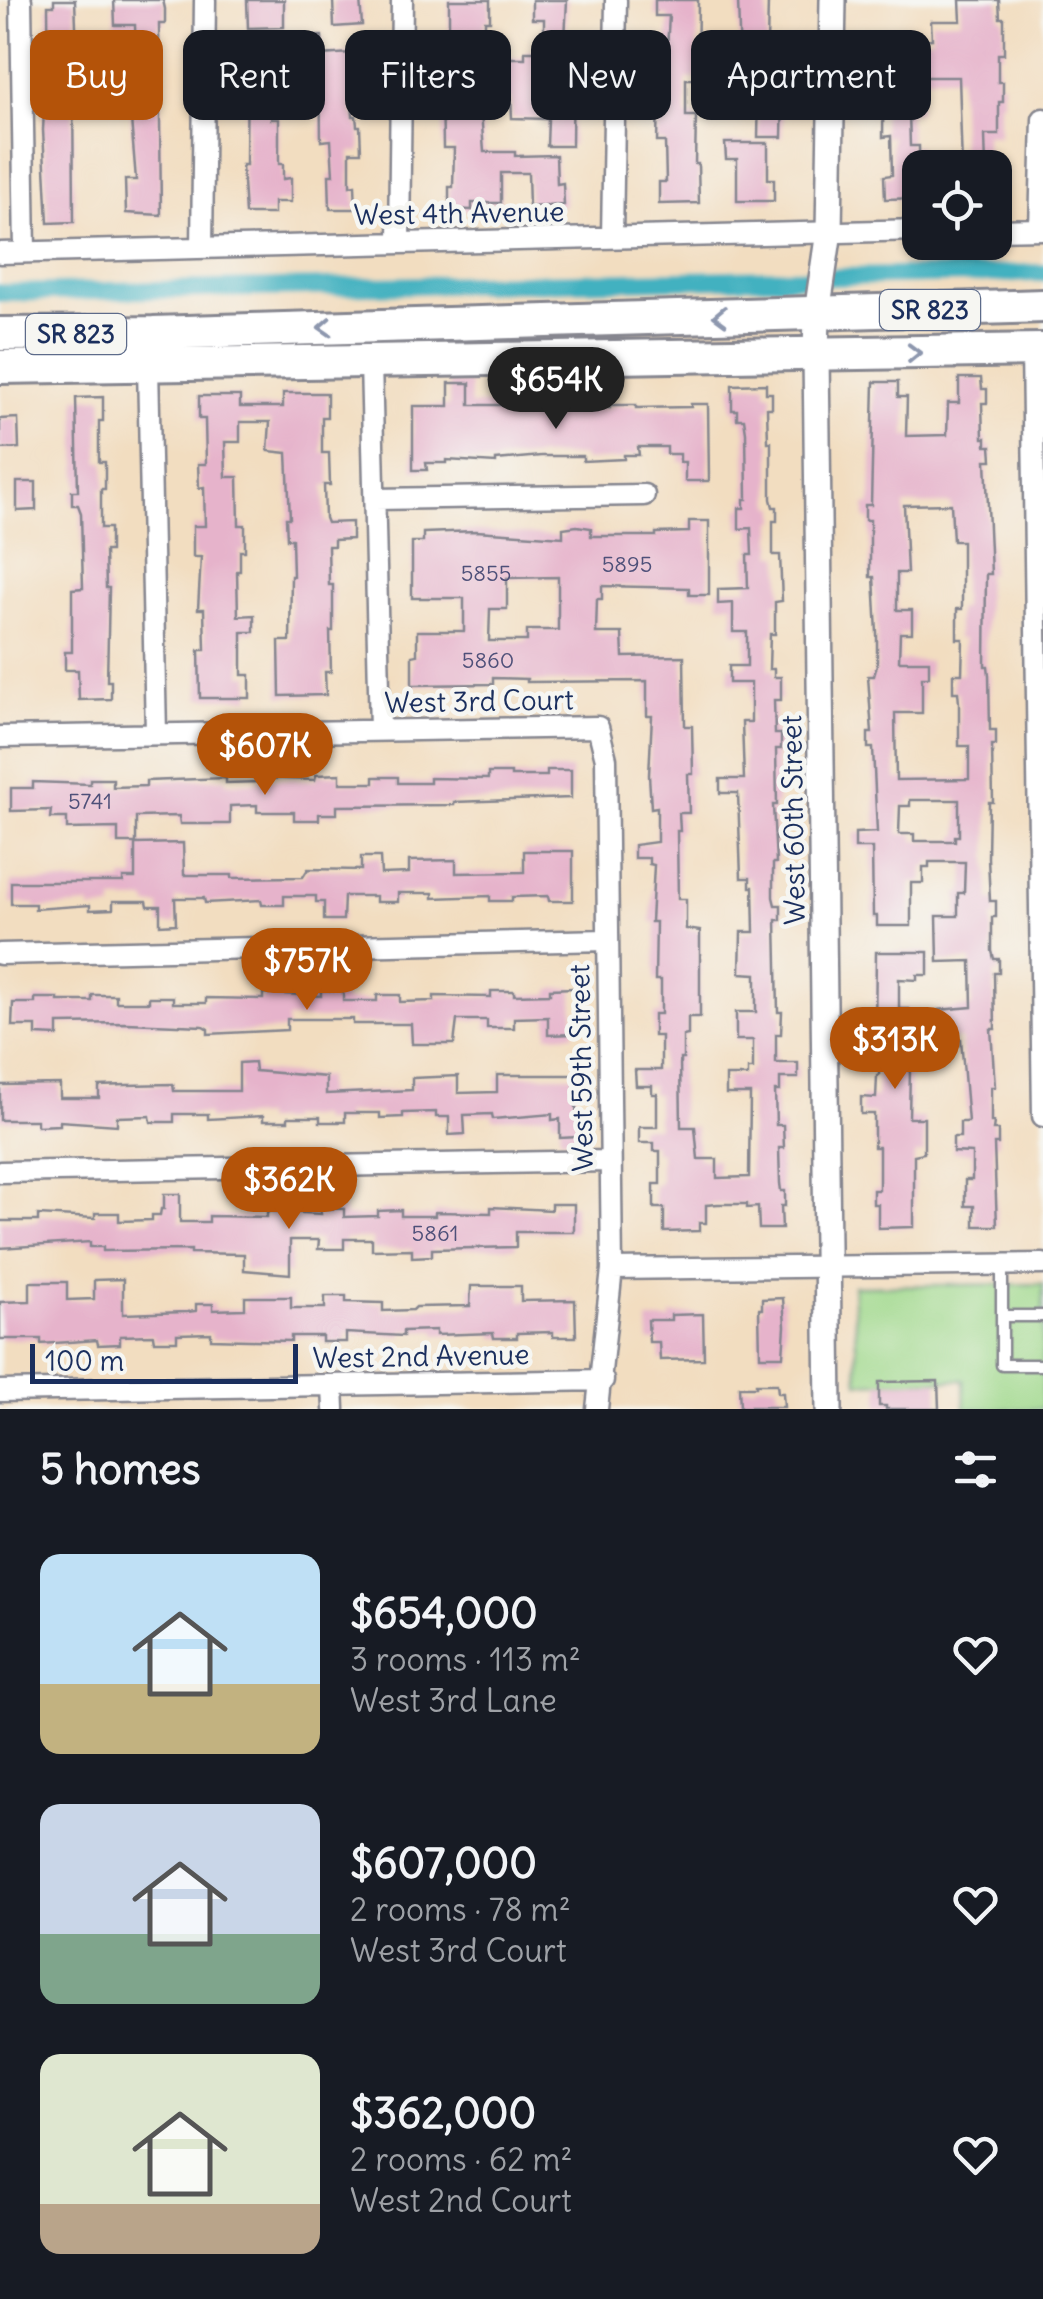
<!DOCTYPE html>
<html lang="en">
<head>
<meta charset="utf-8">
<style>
	body { margin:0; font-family:Delius,sans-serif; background:#20242c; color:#f1f3f6; height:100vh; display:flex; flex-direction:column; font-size:38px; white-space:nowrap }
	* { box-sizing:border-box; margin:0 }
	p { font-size:32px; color:#9ea1a6 }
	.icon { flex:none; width:55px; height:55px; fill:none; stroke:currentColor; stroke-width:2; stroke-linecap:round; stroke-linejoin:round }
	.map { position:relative; height:1409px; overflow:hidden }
	.details { display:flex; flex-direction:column; background:#171b24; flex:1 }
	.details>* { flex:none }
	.top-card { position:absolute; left:30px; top:30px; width:985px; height:90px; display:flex; gap:20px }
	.controls { position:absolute; left:902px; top:150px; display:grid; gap:20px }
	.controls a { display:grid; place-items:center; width:110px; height:110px; border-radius:20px; background:#171b24; box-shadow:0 2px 8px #0004; font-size:50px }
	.scale { position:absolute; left:30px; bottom:25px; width:268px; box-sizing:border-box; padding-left:10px; border:5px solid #1b2f5e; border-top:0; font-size:28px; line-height:35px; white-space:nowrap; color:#1b2f5e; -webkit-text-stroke:8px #f6f6f2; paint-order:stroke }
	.price { position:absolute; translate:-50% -85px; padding:0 22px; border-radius:35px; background:#b45309; color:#fff; font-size:32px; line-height:65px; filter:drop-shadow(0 2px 5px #0008) }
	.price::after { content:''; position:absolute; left:50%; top:60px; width:30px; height:22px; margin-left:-15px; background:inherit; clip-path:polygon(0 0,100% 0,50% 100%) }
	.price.current { background:#222; color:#fff }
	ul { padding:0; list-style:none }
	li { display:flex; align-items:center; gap:30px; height:250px; padding:0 40px }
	li span { display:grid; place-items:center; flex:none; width:280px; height:200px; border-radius:20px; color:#555 }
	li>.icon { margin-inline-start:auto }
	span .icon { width:120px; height:120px; fill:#fffc; stroke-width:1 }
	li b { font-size:42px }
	h2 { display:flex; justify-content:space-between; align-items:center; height:120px; padding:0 40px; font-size:42px }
	.tag { padding:0 35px; border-radius:20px; background:#171b24; box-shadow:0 2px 8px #0004; font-size:35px; line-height:90px }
	.tag.current { background:#b45309; color:#fff }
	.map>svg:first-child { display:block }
</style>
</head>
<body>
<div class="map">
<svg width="1043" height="1409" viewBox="0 0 1043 1409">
	<rect width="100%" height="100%" fill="#f6f6f2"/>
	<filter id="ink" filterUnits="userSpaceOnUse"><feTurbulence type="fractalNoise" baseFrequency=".01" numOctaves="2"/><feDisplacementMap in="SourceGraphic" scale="20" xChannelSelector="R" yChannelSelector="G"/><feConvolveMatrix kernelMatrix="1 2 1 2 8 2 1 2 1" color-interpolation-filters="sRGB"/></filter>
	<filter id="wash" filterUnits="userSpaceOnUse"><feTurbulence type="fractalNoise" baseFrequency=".0048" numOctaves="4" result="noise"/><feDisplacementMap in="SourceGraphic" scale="40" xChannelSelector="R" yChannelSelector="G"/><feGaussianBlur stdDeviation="2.25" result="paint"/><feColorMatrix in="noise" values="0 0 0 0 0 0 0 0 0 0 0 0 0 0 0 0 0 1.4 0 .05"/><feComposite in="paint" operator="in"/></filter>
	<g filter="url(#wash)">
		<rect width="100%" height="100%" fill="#f2ddc0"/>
		<path fill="#9fd88a" stroke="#5d8474" stroke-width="2.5" d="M1043 1284V1409H965L964 1380 858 1383 853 1286Z"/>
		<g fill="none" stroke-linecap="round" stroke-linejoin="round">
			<path stroke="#43b1c0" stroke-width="18" d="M0 293 1043 273"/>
		</g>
		<g id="blocks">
			<path fill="#e6b3cb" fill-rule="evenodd" d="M54 0H75L77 52 86 51 87 81H73L74 222 48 223 43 130 44 111 49 110 48 6H54Z
				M114 0H163L165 9V24H159L161 215 126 213 125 180H136L130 107 137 106 135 25H115Z
				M247 0H284V27L248 28Z
				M333 0H360L362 25 334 27Z
				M449 0H490V21H485V58H525V51H544V19H532V0H567L564 60H573L572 146H547L548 119 512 118 511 99 480 98 484 152H515V156L556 155 557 184 563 183 564 205 529 207 528 173H501V203H472V210L449 209V187H453L454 148H443L442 84 443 33H449Z
				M655 0H698L697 79H686V116H696L695 164H698L699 203 659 204V182H666L665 142H657L658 97H664L669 16H655Z
				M738 0H768L767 46H775V64L740 63Z
				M960 0H999L1000 18H1004V54H998V82H1003V102H999V135H985L986 168H962L959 77H918L919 112H909L910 146H919L920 198 885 199 884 176 892 175 891 136 883 137 884 41 932 39 931 21H961Z
				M322 36 323 49 270 50 269 37Z
				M352 53 353 62H358L360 88H351L353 116H356L357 126H360L361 152H350V186L355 185 356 209H330L329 175H333L331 140 321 141 320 55Z
				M247 56H291L292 89 271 91V119H279V164H283V179L291 178V202H274V214H245L242 165H246Z
				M759 93 783 94 782 137H758Z
				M725 143H768V179H774V201H737V159H726Z
				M959 378H981L982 389H987V403H982L983 438H986V446H991L992 460H986L991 574H986L985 666H988L989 675 990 730H996V745H992L993 802H989L988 858 990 901H996V917H992V951L994 959H999V973H994L995 1029H991L995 1087H991V1122H994L993 1130H998V1144H994L997 1226H974V1206H965V1180H972V1153L953 1152V1137H960V1122H968L961 1039H949L948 1024H939L938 1010 972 1007 971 961 938 962 937 916H958V893H964L965 862H929V867H923V883H911V926H877V916H873L872 848H855V833L877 832 873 748H868V733H872L868 676H874L877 665V633L874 577H870V520H865V505H871L874 382H898V397H907L906 436 947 435 948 403H959ZM951 504 953 541H962V609H957V639H963L962 674H953V692H958L959 703V746H969V779L896 780 895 713H922V677H929V661H899L900 633H912V610H897V573H907L904 505ZM910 800H959V836H955V841H914V834H899L900 806H910Z
				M449 383H470V405H501V399L536 398V409L610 408V405H636V408L691 407V404H708L709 481H685V462H680V454H667V447H638L639 455H624V459L583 461V456H541L496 460V463L447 460V463H426L427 470H413V406H449Z
				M766 384V393H772V408H767L768 442H771V499L773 507H777V521H773V555H780L782 601 775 602V634H770L769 669H774V677H781V700H774L775 734H781V749H776L777 805H773L776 863H773V897L775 905H781V920H776L778 1012H782L781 1034H776V1063H798V1078H780V1091H775L776 1125H783L784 1148H779L780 1183 781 1191H785V1206H781L782 1229H759L758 1207 747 1208V1204H718L706 1205V1223H699V1231L664 1232V1208H654V1184H660V1151H654V1143H639V1127H657V1094H652V1086H636L635 1070H661V1036H654V1014H661V980H655L656 922H651L654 865 649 864V858H634V845L657 842V807L651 808 649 775 652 716H647V681L527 682V679L493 678V684L412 685V656L417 655V631H464V598H412V542H423V533L476 531 563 537V528L577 526 591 528V536H656V533L689 532V521H709V595H689V588L602 586V599H597L596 633H622L623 657 684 656 685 726H692L693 774H688L689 813H679L680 831H677L678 899H686V929L700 931V1017H688V1035L683 1036V1059H680L681 1127H695L698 1159H717V1178L749 1177 750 1094H726V1076H748V1069H753V1040H736V1012H756V974L740 973 741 932H754L753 887H750V878H741L738 793H720V779H744L742 722H751V683H729V666H747V632H733V603L718 604V589L748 588 747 555H752L751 528 739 529V508H744V499H747L746 432 744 419H737V410H732V385ZM558 577V630H527V641H489L490 609H507V578Z
				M283 393H327V417H322V453H329L330 485H324L325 518 327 523 352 522V539L334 540V546H328L329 585H333V631H330L331 672H325L326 695 280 696 279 641H290L291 576H293L292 539H287L286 518H290L287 453 268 451 270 422H240V442H225L226 477H238L239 525H245V551H240V571H237L238 616 254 615V632H242V675H250V698H200L199 650H205L204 609H198L201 557H193V526H205L204 487 199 488 198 464H206L205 419H199V396H240V407H283Z
				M103 397V421H99V462H105V489H101V528H110V551H105L106 588H109L107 681H111V699L79 700 78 670H65V652H72V589L83 588 81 513 78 505H72V491H78L76 398Z
				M18 418 19 448 0 449V419Z
				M17 482H36V510L17 511Z
				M547 770H571V798L454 802V805L337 806V814H319V820H294V812H257V805L230 806V824H180L179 816 136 817V843H118V828L67 829V818H50L51 810 11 811V788H33V782L90 784V779H113V787L146 786V781L226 778V783L260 782V778L315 780 316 775 340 774V783H374V777H398V783H430V778L488 779V773H511V776H547Z
				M183 843 184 875H232V878L303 877 308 869 361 870V857H380L381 874 409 873V861L456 860V873L524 872V851H573V901H549L548 896 512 897V901H490V896L433 898V893H398V902H376V896H344L343 920H324V902H316V896H284V905H262L261 900 205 903 204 898H175L176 924 160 925V906H148L147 901H113V909L90 910V905L35 909V904H11V882H123V878H135V844Z
				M876 952H928V975H917V980L899 979V1009H909V1019H911L909 1118H924V1153L914 1155V1227L878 1228V1204H873V1190H879V1147H874V1114H861V1097L876 1098 877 1076 879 1075 880 1032H875Z
				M573 988 574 1034 548 1035V1017L514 1018V1028H487V1020H457L454 1044H412L411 1024H353V1019H287V1030L208 1034V1029L203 1026 126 1023 58 1024V1036L36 1035V1026H12L13 1003H35V998H58V1001H92V995H116V1002H149V997H173V1003H206V998L263 999V993L321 996V990L343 991V1001H377V995H400V1002L434 1001V996L491 997V991H514V995L550 994V989Z
				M254 1062 255 1071 326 1077V1094L412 1090V1078L458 1076V1093L497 1092V1075H574L578 1137 560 1138V1119L552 1120V1114L493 1119 492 1114 464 1115 465 1134 449 1135V1117H436V1112L403 1113V1117L380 1118V1113H345V1122H320V1117H288V1121H263V1116L208 1119V1114H174V1122H151L150 1116 117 1117V1125L60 1121V1125L37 1126V1120H0V1085L60 1084V1098H99V1086L126 1085 173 1084 174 1091H239V1063Z
				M164 1194H180V1222H209V1216L267 1217V1211L321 1214 320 1208 344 1209V1217L378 1216V1211L401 1210V1216H435V1212L491 1213V1207L551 1210V1204H574V1232H516V1247L432 1249V1256L412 1257V1249L372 1250V1239H344V1249H318L319 1240H290V1274L244 1270V1254L191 1253V1250L103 1251V1247H90V1242L0 1248V1221H38V1215L95 1218V1213H119V1221L152 1220V1215H160L161 1209H164Z
				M123 1279V1314L187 1312 196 1311V1304H213V1310L245 1309V1297H291V1308H325V1296H346V1302L383 1303V1311L413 1310 416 1307 470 1306 471 1286H521V1301L575 1300 576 1337H553V1332L517 1333V1338H494L493 1333 436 1335V1330L403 1331V1336L346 1333V1342H322V1336H291V1341L211 1339V1333L177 1334V1341H154L153 1335 120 1336V1344L98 1345 97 1340 41 1344V1339H0V1302L30 1301V1282H67V1300L94 1299V1280Z
				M783 1298 785 1326 783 1356H760L759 1309H762V1299Z
				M703 1314 704 1359 660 1360 659 1342H649L648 1320H671V1315Z
				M938 1381 939 1409H886V1406H879V1382Z
				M756 1384H777L778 1393H783L784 1407H740L739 1387H756Z"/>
		</g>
	</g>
	<g filter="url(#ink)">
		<use href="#blocks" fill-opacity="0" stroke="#86868f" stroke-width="2.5"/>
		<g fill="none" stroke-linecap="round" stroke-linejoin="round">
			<g stroke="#86868f" stroke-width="15">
				<path id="service" d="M1002 1264V1365H1043
					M1002 1316H1043"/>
			</g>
			<g stroke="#86868f" stroke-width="25">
				<path id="minor" d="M21 0 25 252
					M1040 229 1043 119
					M995 230 1043 229
					M612 237 616 0
					M399 242 402 0
					M202 248 205 0
					M0 253 920 230
					M1032 350 1043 1116
					M371 362 380 730
					M148 366 156 734
					M375 499 644 495
					M0 737 598 727 606 759 612 1269 597 1409
					M0 954 607 940
					M0 1172 610 1161
					M612 1269 1043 1264
					M333 1385 334 1409
					M0 1391 603 1380"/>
			</g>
			<g stroke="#86868f" stroke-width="30">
				<path id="tertiary" d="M829 1409 816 355 817 313 829 231 833 0"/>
			</g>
			<g stroke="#86868f" stroke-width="38">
				<path id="primary" d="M0 334 153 333 1043 306
					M0 367 1043 350"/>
			</g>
			<use href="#service" stroke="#fff" stroke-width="10"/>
			<use href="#minor" stroke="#fff" stroke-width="20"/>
			<use href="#tertiary" stroke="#fff" stroke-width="25"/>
			<use href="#primary" stroke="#fff" stroke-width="32"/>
		</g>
		<defs><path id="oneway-chevron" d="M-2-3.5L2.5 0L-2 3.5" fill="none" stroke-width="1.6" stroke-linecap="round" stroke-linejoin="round" transform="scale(2.5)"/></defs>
		<g stroke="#8d97ae">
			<use href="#oneway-chevron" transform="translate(720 316) rotate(178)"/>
			<use href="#oneway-chevron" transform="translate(325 327) rotate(177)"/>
			<use href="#oneway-chevron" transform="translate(914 353) rotate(-1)"/>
		</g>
	</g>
	<g text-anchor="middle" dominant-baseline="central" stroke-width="9" stroke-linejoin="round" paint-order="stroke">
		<g font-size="22" fill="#4e5079">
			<text x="627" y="564">5895</text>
			<text x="486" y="573">5855</text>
			<text x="488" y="660">5860</text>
			<text x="90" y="801">5741</text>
			<text x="435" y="1233">5861</text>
		</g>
		<g fill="#f6f6f2" stroke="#5d6b8a" stroke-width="2.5">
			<rect x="880" y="290" width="100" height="40" rx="8"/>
			<rect x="26" y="314" width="100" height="40" rx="8"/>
		</g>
		<g font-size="25" font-weight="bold" fill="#1b2f5e">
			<text x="930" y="310">SR 823</text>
			<text x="76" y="334">SR 823</text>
		</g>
		<g font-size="28" fill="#1b2f5e" stroke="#f6f6f2">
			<text transform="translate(459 213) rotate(-1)">West 4th Avenue</text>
			<text transform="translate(479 701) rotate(-1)">West 3rd Court</text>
			<text transform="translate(793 820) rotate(-91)">West 60th Street</text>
			<text transform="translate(581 1068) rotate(-91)">West 59th Street</text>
			<text transform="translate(421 1356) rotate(-1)">West 2nd Avenue</text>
		</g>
	</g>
</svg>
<div class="controls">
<a><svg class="icon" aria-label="locate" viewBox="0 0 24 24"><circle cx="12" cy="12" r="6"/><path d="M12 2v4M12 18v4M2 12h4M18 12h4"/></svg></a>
</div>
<div class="scale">100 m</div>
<b class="price current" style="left:556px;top:432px">$654K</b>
<b class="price" style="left:265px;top:798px">$607K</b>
<b class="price" style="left:307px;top:1013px">$757K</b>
<b class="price" style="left:895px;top:1092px">$313K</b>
<b class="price" style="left:289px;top:1232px">$362K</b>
<div class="top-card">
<a class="tag current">Buy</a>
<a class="tag">Rent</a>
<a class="tag">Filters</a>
<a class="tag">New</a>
<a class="tag">Apartment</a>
</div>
</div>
<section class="details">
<h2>5 homes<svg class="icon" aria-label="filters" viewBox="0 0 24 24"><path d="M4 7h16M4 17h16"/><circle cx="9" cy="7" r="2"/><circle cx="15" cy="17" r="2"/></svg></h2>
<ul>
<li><span style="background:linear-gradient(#bfe0f5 65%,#c2b280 0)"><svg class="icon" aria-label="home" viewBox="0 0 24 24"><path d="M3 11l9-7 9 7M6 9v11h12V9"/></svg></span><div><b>$654,000</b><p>3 rooms · 113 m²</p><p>West 3rd Lane</p></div><svg class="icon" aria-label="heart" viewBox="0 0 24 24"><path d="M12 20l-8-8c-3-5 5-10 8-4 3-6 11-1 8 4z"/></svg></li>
<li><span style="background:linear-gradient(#c9d6e8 65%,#7fa58c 0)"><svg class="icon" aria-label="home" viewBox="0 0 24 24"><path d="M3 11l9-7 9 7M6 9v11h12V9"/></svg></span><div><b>$607,000</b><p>2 rooms · 78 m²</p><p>West 3rd Court</p></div><svg class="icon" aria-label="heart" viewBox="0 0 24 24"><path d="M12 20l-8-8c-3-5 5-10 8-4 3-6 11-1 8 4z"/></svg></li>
<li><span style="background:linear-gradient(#dfe7d0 75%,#b9a48a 0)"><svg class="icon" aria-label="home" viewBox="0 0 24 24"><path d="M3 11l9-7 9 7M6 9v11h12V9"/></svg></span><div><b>$362,000</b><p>2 rooms · 62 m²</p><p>West 2nd Court</p></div><svg class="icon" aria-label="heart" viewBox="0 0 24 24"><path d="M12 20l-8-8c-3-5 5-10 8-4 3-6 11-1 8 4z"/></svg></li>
</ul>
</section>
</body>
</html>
